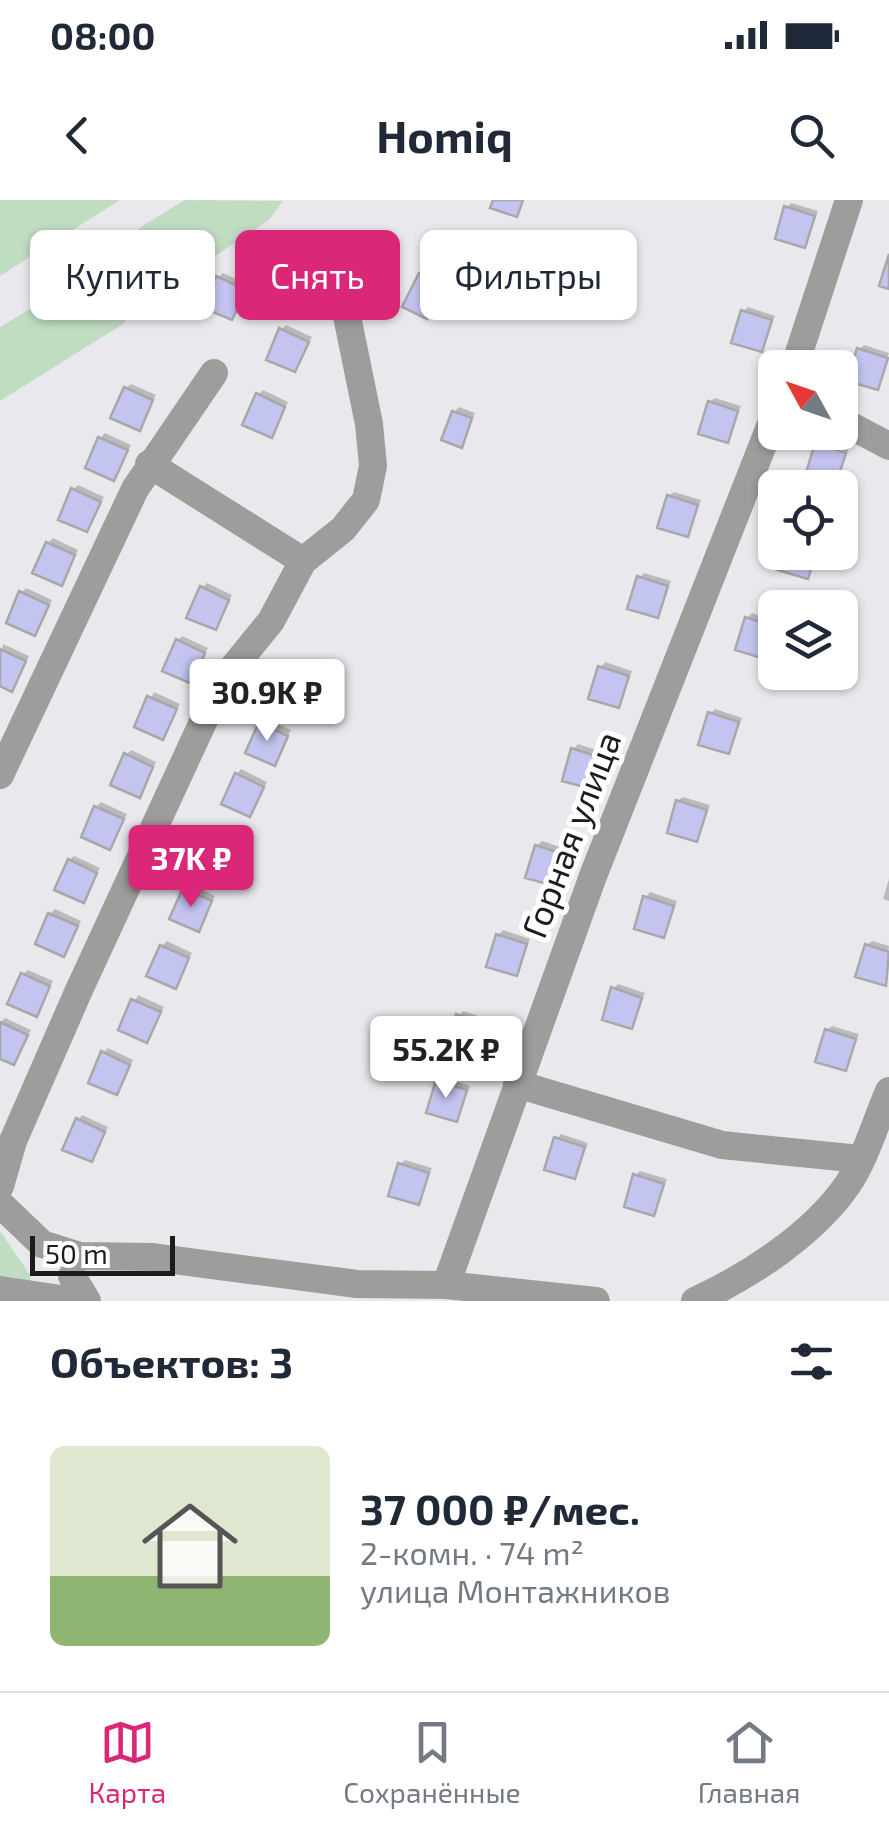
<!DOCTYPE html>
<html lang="ru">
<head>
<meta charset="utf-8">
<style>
	body { margin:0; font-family:"Exo 2",sans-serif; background:#f6f6f7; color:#1f2937; height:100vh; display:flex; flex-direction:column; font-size:38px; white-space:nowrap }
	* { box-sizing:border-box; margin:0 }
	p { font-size:32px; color:#747a83 }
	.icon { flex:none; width:55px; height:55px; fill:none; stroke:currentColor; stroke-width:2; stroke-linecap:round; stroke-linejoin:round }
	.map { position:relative; height:1101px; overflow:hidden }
	.sheet { display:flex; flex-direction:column; background:#fff; flex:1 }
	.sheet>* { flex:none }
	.hud { position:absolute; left:30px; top:30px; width:830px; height:90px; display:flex; gap:20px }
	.needle { width:65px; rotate:310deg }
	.controls { position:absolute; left:758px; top:150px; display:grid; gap:20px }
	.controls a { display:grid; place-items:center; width:100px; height:100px; border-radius:15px; background:#fff; box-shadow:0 2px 8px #0004; font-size:50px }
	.scale { position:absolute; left:30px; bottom:25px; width:145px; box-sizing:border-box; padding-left:10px; border:5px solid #1c1c1d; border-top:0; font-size:28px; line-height:35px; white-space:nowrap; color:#1c1c1d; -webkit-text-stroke:8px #fff; paint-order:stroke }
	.price { position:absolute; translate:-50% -85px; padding:0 22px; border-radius:10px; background:#fff; color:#222; font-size:32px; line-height:65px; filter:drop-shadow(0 2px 5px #0008) }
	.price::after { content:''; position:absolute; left:50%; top:60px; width:30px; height:22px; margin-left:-15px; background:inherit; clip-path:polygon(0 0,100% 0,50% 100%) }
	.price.on { background:#db2777; color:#fff }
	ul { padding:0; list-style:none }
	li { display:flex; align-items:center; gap:30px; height:250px; padding:0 50px }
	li+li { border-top:2px solid #e0e1e3 }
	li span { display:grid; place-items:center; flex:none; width:280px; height:200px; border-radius:15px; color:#555 }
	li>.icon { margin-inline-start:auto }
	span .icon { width:120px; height:120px; fill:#fffc; stroke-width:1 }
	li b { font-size:42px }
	h2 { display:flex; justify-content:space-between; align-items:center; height:120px; padding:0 50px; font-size:42px }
	.chip { padding:0 35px; border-radius:15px; background:#fff; box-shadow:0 2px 8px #0004; font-size:35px; line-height:90px }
	.chip.on { background:#db2777; color:#fff }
	.status { display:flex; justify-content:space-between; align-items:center; height:70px; padding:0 50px; background:#fff; direction:ltr }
	.status svg { height:28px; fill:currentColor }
	header { display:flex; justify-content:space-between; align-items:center; height:130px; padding:0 50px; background:#fff; font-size:45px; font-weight:700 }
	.tab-bar { display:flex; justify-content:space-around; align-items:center; height:140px; border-top:2px solid #e0e1e3; background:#fff; font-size:28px; color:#747a83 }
	.tab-bar a { display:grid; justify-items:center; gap:5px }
	.tab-bar .on { color:#db2777 }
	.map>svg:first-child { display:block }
</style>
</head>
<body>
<div class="status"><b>08:00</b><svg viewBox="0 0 49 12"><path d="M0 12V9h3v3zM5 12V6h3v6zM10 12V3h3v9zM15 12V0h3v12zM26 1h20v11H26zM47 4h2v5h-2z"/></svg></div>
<header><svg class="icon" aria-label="back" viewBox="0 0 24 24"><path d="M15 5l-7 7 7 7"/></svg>Homiq<svg class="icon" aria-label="search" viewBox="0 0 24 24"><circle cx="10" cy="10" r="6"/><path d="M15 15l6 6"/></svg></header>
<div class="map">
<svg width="889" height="1101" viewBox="0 0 889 1101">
	<rect width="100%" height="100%" fill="#e9e9ed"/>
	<path fill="#c0dcc1" d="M0 0H120L0 76Z
		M185 0 283 1 269 20 205 63 141 98 123 124 0 201V127L89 74 142 26Z
		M0 1031 30 1075 34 1101H0Z"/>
	<path fill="#0003" d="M791 3 818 11 805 45 787 7Z
		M425 69 446 79 426 116 421 74Z
		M223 73 249 85 232 118 218 78Z
		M748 107 775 116 761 149 743 112Z
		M286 125 312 137 294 169 281 130Z
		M864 145 889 153 877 187 859 150Z
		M131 184 156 195 139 228 126 188Z
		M263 190 288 202 271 235 258 195Z
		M715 198 741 206 728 240 710 202Z
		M459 207 475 213 461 245 454 212Z
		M105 233 131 245 113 278 100 238Z
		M822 240 849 248 835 282 817 244Z
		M78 285 104 297 86 329 73 290Z
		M674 292 701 300 687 334 669 296Z
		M53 338 78 350 61 383 48 343Z
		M644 373 671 381 657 415 640 378Z
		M207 383 232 395 215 427 202 388Z
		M26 388 52 400 35 433 21 393Z
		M752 413 775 421V433L765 456 747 418Z
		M182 436 208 448 191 481 178 441Z
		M3 444 29 456 12 489 0 484Z
		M605 462 632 471 618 505 601 467Z
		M295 464 320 475 303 508 290 468Z
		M154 492 180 504 163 537 137 526Z
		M715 509 742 518 728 551 710 514Z
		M266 519 291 530 274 563 261 523Z
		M578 544 605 553 591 587 573 549Z
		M131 550 156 562 139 595 126 555Z
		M241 569 267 582 250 614 237 574Z
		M683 597 710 605 696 639 678 601Z
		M101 602 127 614 110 647 96 607Z
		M214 630 240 642 222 675 209 635Z
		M542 641 569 650 555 684 537 646Z
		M74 656 100 668 83 700 70 660Z
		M889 679V701L883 699Z
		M190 684 215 696 198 729 185 689Z
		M650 692 677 701 664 735 646 697Z
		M55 709 81 721 64 754 50 714Z
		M503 730 530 739 516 773 498 735Z
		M167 741 192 753 175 786 162 746Z
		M872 741 889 746 885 783 867 745Z
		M28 770 53 781 36 814 23 774Z
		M618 784 645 793 631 826 613 789Z
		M138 795 164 807 147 840 121 829Z
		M463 811 490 820 477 853 459 816Z
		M5 818 31 830 13 862 0 857V823Z
		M832 826 859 834 845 868 827 830Z
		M108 848 133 860 116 892 103 853Z
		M443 877 470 886 456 919 438 882Z
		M82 915 108 927 91 959 78 920Z
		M561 934 588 943 574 976 557 939Z
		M405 960 432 968 418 1002 400 964Z
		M640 971 667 979 654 1013 636 975Z"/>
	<path fill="#c3c4ef" stroke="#a8a8ab" stroke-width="2.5" d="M493 0H523L517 17 490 8Z
		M784 6 815 16 805 48 775 39Z
		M889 54V89L879 86Z
		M419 73 443 84 427 119 402 107Z
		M216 76 246 90 232 120 203 108Z
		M741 110 772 120 762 152 731 143Z
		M279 128 309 142 295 172 266 160Z
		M857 148 888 158 878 190 847 181Z
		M124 187 153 200 140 231 110 218Z
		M256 193 285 207 272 238 242 225Z
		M708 201 738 211 728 243 698 234Z
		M452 211 472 218 462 248 441 240Z
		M98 237 128 250 114 281 85 268Z
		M815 243 846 253 836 284 805 276Z
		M71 288 101 302 87 332 58 320Z
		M667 295 698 305 688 337 657 328Z
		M46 342 75 355 62 386 32 373Z
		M782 352H816L808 379 777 370Z
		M637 376 668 386 658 418 627 409Z
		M200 386 229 400 216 430 186 418Z
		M19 391 49 405 35 436 6 423Z
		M745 417 775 427 765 459 735 450Z
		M176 439 205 453 192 484 162 471Z
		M0 449 26 461 12 492 0 486Z
		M598 466 629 476 619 508 588 499Z
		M288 467 317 480 304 511 274 498Z
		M147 496 177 509 163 540 134 527Z
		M708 512 739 522 729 554 698 545Z
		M259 522 288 536 275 566 245 553Z
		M571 548 602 558 592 589 562 581Z
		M124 553 153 567 140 598 110 585Z
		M235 573 264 587 250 617 221 604Z
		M676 600 707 610 697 642 667 633Z
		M94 606 124 619 110 650 81 637Z
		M207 633 237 647 223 678 193 665Z
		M535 645 566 655 555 686 525 678Z
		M68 659 97 673 84 703 54 690Z
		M183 688 212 701 199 732 169 719Z
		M643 696 674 706 664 738 634 729Z
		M48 713 78 726 64 757 35 744Z
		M496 734 527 744 517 776 486 767Z
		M865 744 889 752 886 786 855 777Z
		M160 745 189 758 176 789 146 776Z
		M21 773 50 786 37 817 7 804Z
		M611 787 642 798 632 829 602 820Z
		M131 799 161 812 147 843 118 830Z
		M456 814 487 824 477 856 447 847Z
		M0 822 28 835 14 865 0 859Z
		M825 829 856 839 846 871 815 862Z
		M101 851 130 865 117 895 88 883Z
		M436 880 467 890 457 922 426 913Z
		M76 918 105 932 92 962 62 950Z
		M554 937 585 947 575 979 544 970Z
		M398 963 429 973 419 1005 388 996Z
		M633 974 664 984 654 1016 624 1007Z"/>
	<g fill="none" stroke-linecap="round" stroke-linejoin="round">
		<path stroke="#9e9d9c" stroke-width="28" d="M794 168 849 0
			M840 220 889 246
			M149 264 303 361
			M0 575 135 289 214 173
			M517 884 722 945 860 959
			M0 986 13 941 79 790 222 481 271 421 303 361 343 329 366 300 373 266 369 224 340 82
			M0 1004 42 1044 80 1056 151 1057 357 1084 446 1085 596 1101
			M72 1076 87 1101
			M446 1085 593 676 775 214
			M0 1090 61 1099
			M695 1101C749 1076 814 1034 848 984 866 957 876 921 889 891"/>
	</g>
	<g text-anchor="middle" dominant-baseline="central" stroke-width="10" stroke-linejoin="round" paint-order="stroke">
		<g font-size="35" fill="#1c1c1d" stroke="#fff">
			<text transform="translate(570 634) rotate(-69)">Горная улица</text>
		</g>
	</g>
</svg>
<div class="controls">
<a><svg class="needle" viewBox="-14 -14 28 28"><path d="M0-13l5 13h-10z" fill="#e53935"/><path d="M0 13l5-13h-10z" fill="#747a83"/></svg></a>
<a><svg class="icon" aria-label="locate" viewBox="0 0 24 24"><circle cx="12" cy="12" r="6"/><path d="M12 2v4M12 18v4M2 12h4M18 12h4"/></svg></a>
<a><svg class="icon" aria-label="layers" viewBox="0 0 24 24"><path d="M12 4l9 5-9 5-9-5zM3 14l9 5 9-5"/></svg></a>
</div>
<div class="scale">50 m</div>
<b class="price" style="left:267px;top:544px">30.9K ₽</b>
<b class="price on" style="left:191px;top:710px">37K ₽</b>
<b class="price" style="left:446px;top:901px">55.2K ₽</b>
<div class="hud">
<a class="chip">Купить</a>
<a class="chip on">Снять</a>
<a class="chip">Фильтры</a>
</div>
</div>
<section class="sheet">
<h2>Объектов: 3<svg class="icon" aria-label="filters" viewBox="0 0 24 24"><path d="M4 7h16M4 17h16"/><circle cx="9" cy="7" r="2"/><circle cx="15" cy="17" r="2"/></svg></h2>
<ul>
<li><span style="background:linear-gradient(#dfe7d0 65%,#8fb573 0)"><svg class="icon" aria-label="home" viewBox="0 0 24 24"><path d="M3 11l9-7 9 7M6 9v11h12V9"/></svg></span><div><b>37 000 ₽/мес.</b><p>2-комн. · 74 m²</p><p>улица Монтажников</p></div></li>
</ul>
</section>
<nav class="tab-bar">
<a class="on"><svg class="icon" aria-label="map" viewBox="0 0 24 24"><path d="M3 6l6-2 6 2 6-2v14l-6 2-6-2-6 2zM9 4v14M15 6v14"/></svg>Карта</a>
<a><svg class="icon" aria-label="saved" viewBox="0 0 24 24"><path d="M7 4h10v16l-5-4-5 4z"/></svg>Сохранённые</a>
<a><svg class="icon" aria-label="home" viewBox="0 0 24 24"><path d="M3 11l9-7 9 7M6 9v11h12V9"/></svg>Главная</a>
</nav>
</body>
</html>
